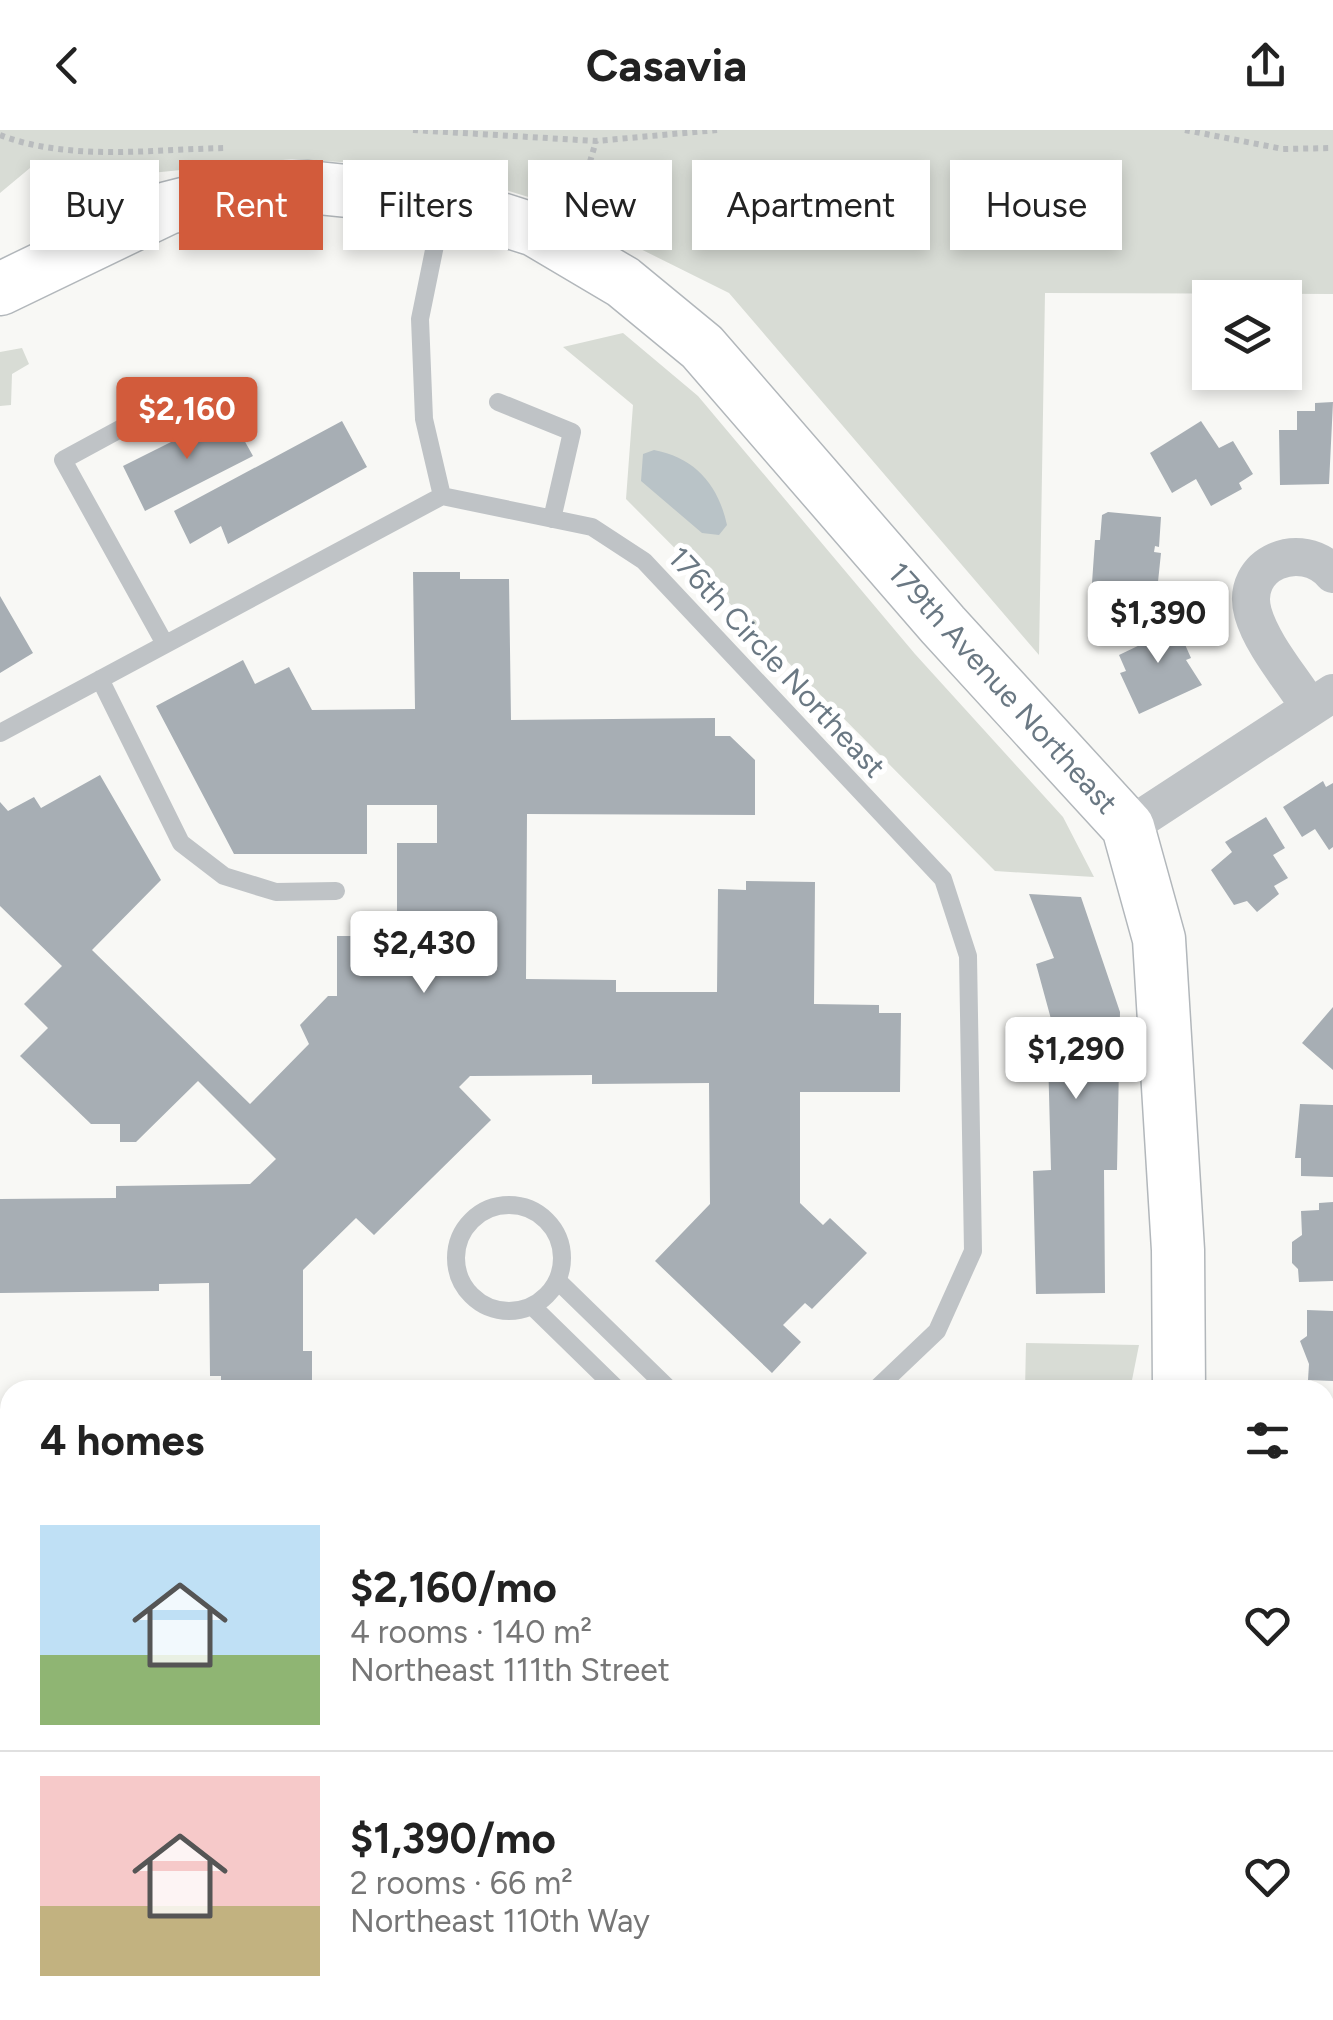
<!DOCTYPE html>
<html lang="en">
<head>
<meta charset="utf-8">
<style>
	body { margin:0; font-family:Figtree,sans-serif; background:#f6f6f6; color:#222; height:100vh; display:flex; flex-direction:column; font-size:38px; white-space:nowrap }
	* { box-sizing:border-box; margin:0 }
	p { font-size:32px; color:#767676 }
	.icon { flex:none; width:55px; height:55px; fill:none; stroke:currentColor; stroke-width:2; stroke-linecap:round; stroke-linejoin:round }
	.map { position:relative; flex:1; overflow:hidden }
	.panel { position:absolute; left:0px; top:1250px; width:1335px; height:640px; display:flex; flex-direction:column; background:#fff; border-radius:30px 30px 0 0; box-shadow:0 5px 15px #0003 }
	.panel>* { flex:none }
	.hud { position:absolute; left:30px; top:30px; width:1275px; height:90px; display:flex; gap:20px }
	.buttons { position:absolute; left:1192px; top:150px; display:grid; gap:20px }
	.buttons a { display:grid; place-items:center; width:110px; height:110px; border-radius:0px; background:#fff; box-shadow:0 5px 15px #0003; font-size:50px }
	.price { position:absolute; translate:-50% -85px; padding:0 22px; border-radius:10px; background:#fff; color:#222; font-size:32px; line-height:65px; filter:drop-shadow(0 2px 5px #0008) }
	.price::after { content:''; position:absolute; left:50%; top:60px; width:30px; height:22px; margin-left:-15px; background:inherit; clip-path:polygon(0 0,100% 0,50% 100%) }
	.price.on { background:#d25b3b; color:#fff }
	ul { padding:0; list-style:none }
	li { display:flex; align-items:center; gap:30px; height:250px; padding:0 40px }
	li+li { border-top:2px solid #e0e0e0 }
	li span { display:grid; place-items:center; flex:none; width:280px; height:200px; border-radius:0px; color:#555 }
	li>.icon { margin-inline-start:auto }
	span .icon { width:120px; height:120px; fill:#fffc; stroke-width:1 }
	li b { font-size:42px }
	h2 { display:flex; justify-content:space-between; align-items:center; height:120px; padding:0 40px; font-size:42px }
	.tag { padding:0 35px; border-radius:0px; background:#fff; box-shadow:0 5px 15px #0003; font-size:35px; line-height:90px }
	.tag.on { background:#d25b3b; color:#fff }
	header { display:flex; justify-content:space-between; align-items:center; height:130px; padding:0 40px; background:#fff; font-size:45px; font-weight:700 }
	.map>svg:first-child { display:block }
</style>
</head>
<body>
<header><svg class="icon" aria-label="back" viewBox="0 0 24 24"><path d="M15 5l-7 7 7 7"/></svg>Casavia<svg class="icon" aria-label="share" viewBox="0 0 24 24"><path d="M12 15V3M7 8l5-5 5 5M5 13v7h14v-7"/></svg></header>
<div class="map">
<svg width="1333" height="1890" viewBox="0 0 1333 1890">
	<rect width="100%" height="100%" fill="#f8f8f5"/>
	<path fill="#d8dcd5" d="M0 0H1333V164L1045 163 1039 525 729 163 548 73 434 38 292 29 151 43 36 33 0 63Z
		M623 203 698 266 915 524 1063 687 1094 747 995 741 626 369 633 275 563 217Z
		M22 218 29 234 12 244 11 275 0 276V222Z
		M1026 1213 1139 1215 1130 1260H1025Z
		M0 1775H10V1880H952L949 1890H0Z"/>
	<path fill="#b9c3c7" d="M654 320C695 328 718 354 727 395L719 405 702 403 641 351 643 324Z
		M0 1858H10V1880H279L272 1890H3Z
		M382 1880H643L701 1890H377Z"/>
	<path fill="#a7aeb4" d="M1333 272 1329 354 1280 355 1279 300H1297V281H1315V273Z
		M229 283 253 326 145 381 123 336Z
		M342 291 367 337 228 414 221 396 190 414 174 381Z
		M1201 291 1219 318 1233 311 1253 344 1239 353 1242 359 1211 376 1196 349 1172 363 1150 323Z
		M1108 382 1161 387 1159 417 1155 416 1154 422 1161 423 1156 471 1120 469V461L1102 460 1103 453H1092L1095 410H1100L1102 385Z
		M413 442H460V449H509L511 590 715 588V606H730L755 630V685L527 684 526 849 616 850V862H717L718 759 746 760V751L815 752 814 874 879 875V883H901L900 962H800V1073L823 1095 830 1088 867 1123 812 1179 805 1173 783 1195 801 1212 772 1243 655 1131 710 1074 709 953 592 954V945L470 946 459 957 491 990 374 1105 356 1088 303 1140V1221H312V1260H221V1246H210L209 1153 159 1154V1161L0 1163V1069L116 1068V1056L250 1054 276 1029 198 951 136 1012H120V994H91L20 926 48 898 24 874 62 836 0 776V672L8 681 34 667 41 678 100 645 161 750 92 820 250 974 309 914 300 895 328 866H337V806H397V713H437V675H367V724H234L156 576 243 530 255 554 289 537 312 580 415 579Z
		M0 466 33 523 0 543Z
		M1171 483 1191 528 1186 530 1202 555 1139 584 1120 543 1126 541 1119 525 1144 513 1137 499Z
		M1323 651 1326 657 1333 653V717L1329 720 1315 699 1302 707 1283 677Z
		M1266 687 1285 718 1273 725 1288 748 1274 756 1279 764 1257 782 1247 771 1234 775 1211 740 1232 722 1225 712Z
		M1029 764 1081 767 1120 882 1117 1040H1104L1105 1163 1036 1164 1033 1041 1051 1040 1048 926 1031 927V909L1054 900 1036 834 1054 828Z
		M1333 877V940L1302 913Z
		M1300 974 1333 975V1047L1301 1046V1028H1295Z
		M1333 1072V1151L1299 1152 1298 1139 1292 1133V1112L1302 1105 1301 1081 1319 1080V1073Z
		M1307 1180 1333 1181V1251L1308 1250 1309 1234 1300 1211 1307 1206Z
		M1325 1274H1333V1355H1325Z
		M0 1330H10V1423H0Z
		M1325 1380H1333V1452L1325 1451Z
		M0 1604H10V1698L0 1699Z
		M1325 1619 1333 1624 1330 1716 1325 1713Z
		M1065 1880H1142L1138 1890H1056Z"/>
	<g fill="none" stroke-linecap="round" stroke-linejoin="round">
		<g stroke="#b2b7bb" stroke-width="55">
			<path id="secondary" d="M0 159 168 78 247 58 308 57 444 71 535 100 623 152 702 217 943 495 1128 697 1159 809 1178 1120 1179 1260
				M972 1890 975 1880"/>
		</g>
		<path stroke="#b9bcbe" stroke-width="6" stroke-dasharray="5 5" stroke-linecap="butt" d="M413 0 596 11 717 0
			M1185 0 1283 19 1333 18
			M0 5C71 32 153 19 228 18
			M576 80 596 11"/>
		<path stroke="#bfc3c6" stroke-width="18" d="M498 272 572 302 552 389
			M442 366 424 289 420 189 443 76
			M165 514 63 330 192 260
			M100 549 181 713 224 746 276 762 336 761
			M0 603 442 366 592 397 644 431 943 749 968 826 973 1121 937 1201 875 1260
			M456 1128a53 53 0 1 1 106 0a53 53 0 1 1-106 0Z
			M558 1151 670 1260
			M532 1176 618 1260
			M0 1513 10 1514"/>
		<path stroke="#bfc3c6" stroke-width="38" d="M1310 578C1292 549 1262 515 1253 483 1239 433 1302 408 1333 444
			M1128 697 1333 563
			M1325 1541 1333 1544"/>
		<use href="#secondary" stroke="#fff" stroke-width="52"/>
	</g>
	<g text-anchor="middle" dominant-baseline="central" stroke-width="10" stroke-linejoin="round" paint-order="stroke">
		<g font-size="30" fill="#6a7883" stroke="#fff">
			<text transform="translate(777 532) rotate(47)">176th Circle Northeast</text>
			<text transform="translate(1003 558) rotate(48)">179th Avenue Northeast</text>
		</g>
	</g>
</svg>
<div class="buttons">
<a><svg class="icon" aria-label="layers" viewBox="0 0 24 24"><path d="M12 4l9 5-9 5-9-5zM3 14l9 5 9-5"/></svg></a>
</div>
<b class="price on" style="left:187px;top:332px">$2,160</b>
<b class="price" style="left:1158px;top:536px">$1,390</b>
<b class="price" style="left:424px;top:866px">$2,430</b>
<b class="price" style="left:1076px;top:972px">$1,290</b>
<div class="hud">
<a class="tag">Buy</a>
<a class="tag on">Rent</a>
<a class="tag">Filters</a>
<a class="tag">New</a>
<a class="tag">Apartment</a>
<a class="tag">House</a>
</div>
<section class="panel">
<h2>4 homes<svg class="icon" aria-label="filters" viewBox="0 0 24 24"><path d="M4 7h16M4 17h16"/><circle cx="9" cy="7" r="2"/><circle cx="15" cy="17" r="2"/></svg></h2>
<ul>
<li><span style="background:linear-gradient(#bfe0f5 65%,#8fb573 0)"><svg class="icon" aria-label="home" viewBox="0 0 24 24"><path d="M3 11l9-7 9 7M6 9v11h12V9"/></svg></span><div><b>$2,160/mo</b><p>4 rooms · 140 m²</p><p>Northeast 111th Street</p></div><svg class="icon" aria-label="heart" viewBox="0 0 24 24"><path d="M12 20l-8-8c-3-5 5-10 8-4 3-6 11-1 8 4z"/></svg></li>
<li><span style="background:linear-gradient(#f6c9c9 65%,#c2b280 0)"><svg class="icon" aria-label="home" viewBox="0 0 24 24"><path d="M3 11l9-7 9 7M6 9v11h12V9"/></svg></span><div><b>$1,390/mo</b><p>2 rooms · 66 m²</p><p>Northeast 110th Way</p></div><svg class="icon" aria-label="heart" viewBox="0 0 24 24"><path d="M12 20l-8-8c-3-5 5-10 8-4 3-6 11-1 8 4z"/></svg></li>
</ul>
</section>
</div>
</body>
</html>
